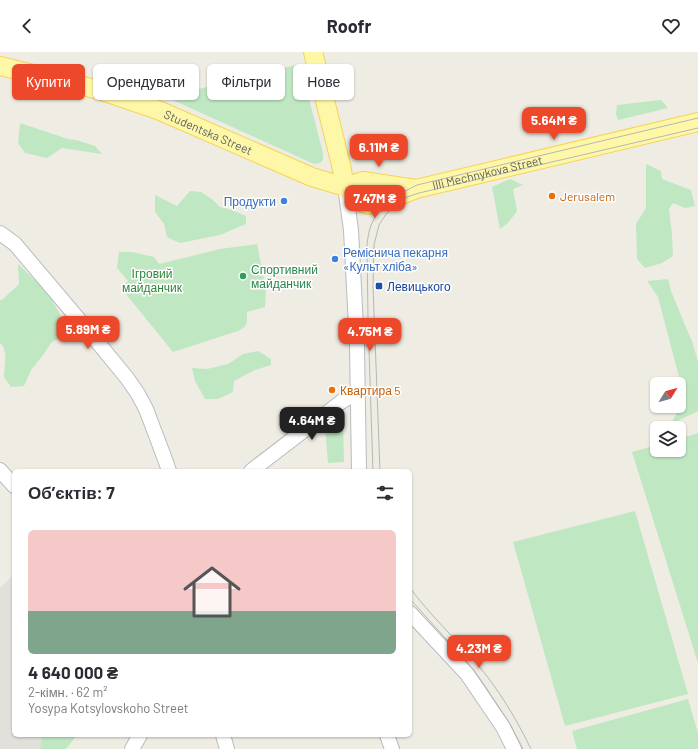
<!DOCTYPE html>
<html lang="uk">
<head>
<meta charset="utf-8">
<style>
	body { margin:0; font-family:Barlow,sans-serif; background:#f7f7f7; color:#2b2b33; height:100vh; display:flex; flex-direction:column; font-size:15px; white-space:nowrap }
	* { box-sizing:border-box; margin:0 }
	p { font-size:13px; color:#7c7c81 }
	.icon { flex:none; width:22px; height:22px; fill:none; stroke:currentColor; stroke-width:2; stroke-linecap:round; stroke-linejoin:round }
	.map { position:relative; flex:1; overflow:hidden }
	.panel { position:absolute; left:12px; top:417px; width:400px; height:268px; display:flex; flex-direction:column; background:#fff; border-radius:6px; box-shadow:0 1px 3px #0004 }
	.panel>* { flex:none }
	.banner { position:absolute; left:12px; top:12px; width:400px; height:36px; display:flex; gap:8px }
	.needle { width:26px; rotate:53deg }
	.controls { position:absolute; left:650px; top:325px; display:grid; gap:8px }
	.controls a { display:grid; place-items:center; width:36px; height:36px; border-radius:6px; background:#fff; box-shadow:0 1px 3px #0004; font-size:20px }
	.price { position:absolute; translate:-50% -34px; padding:0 9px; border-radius:8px; background:#ee482a; color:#fff; font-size:13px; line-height:26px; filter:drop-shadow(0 1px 2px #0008) }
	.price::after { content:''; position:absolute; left:50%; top:24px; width:12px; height:9px; margin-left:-6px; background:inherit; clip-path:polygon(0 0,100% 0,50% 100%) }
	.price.selected { background:#222; color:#fff }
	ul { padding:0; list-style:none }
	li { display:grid; align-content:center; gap:8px; height:212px; padding:0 16px }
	li span { display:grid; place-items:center; height:124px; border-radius:6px; color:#555 }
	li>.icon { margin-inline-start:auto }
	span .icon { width:72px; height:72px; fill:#fffc; stroke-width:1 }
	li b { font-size:17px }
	h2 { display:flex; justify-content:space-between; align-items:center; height:48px; padding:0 16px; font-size:17px }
	.tag { padding:0 14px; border-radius:6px; background:#fff; box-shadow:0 1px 3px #0004; font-size:14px; line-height:36px }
	.tag.selected { background:#ee482a; color:#fff }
	header { display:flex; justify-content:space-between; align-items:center; height:52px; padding:0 16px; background:#fff; font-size:18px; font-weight:700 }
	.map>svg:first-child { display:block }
</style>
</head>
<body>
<header><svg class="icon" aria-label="back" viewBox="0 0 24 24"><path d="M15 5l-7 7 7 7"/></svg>Roofr<svg class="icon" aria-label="heart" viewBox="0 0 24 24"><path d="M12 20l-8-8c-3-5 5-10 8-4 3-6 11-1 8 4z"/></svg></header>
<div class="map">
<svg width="698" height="697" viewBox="0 0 698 697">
	<rect width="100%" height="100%" fill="#efede3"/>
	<path fill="#e2e0db" d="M14 523V683H51L46 697H0V536Z"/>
	<path fill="#bfe7c2" d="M300 12 323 101V108L320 111 314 112 166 45Z
		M661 48 668 56 618 68 616 62 617 53Z
		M20 71 68 87 76 88 95 94 102 102 62 96 47 106 25 101 18 91Z
		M646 112 661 119 662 127 691 138 695 154 685 156 673 151 669 157 672 182 673 204 662 211 645 216 637 207 636 172 646 156Z
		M510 127 523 133 513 137 517 159 508 171 500 177 492 135Z
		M190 139 201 140 213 148 220 155 232 158 246 164V172L220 183 180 191 167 185 164 172 155 160V143L177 154Z
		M257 192 266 237 265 255 247 260C247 271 248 274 238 279L173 300 121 236 128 229 117 216 119 200H132L154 205 159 212 220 197Z
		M18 212 47 240 60 262 63 283 51 291 43 303 31 318 24 334 11 335 4 325C4 314 9 299 0 291V248H2L19 232Z
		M668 227 671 239 693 292 698 310V359L671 372 683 349 679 325 658 245 647 229Z
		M258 299 271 307V313L255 318 234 329 233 340 218 347H205L195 329 192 316 207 317 228 312 243 302Z
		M335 366 343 370 344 410 328 411 325 373Z
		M698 381V611L632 400 657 393V398H679V387Z
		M635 459 688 642 565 674 513 490Z
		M688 647 698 681V697H577L572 679Z
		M43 683H77L66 697H40Z"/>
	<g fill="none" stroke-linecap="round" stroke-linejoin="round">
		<g stroke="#b8bbc0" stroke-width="16">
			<path id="minor" d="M345 135 351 178 357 294 359 419
				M0 181 15 192 86 276 127 326 138 342 146 357 166 410 169 419
				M0 418 14 434
				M251 419 341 350 358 339
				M410 561 467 622 503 675 514 697
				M223 683 227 697
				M387 683 392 697
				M132 697 140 683"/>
		</g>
		<g stroke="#f5d456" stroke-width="20">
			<g id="major">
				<path d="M313 0 341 113 345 135"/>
				<path id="s1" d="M0 14 99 38 158 58 312 125 345 135"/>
				<path id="s2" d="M345 135 356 148 368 153 392 147 416 137 698 70"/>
				<path d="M345 135 363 129 416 137"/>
			</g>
		</g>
		<use href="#minor" stroke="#fff" stroke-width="14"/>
		<use href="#major" stroke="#fff7a8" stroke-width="18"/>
		<path stroke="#b6b7b7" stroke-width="1" d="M373 419 368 267 367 192C368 185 369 177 372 171 381 152 399 142 417 133L698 66
			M380 419 373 234 374 193 379 173 386 162 396 153 407 145 419 141 698 76
			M410 536C430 563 455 586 477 612 498 636 517 668 531 697
			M410 547 473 617 485 634 510 672 523 697"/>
	</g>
	<g fill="#e8710a" stroke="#fff" stroke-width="1.5">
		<circle cx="552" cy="144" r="4"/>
		<circle cx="332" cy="338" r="4"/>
	</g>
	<g fill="#3f7fe0" stroke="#fff" stroke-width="1.5">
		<circle cx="284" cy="149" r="4"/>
		<circle cx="335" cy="207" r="4"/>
	</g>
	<circle fill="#2e9e5b" stroke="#fff" stroke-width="1.5" cx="243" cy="224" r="4"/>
	<rect fill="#1a4fb4" stroke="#fff" stroke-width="1.5" x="375" y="230" width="8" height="8" rx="2"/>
	<g text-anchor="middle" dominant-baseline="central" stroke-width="3" stroke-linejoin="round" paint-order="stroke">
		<g font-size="12" fill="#5b5f64" stroke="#fff">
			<text stroke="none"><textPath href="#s1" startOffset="219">Studentska Street</textPath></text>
			<text stroke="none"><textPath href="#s2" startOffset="154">Illi Mechnykova Street</textPath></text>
		</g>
		<g font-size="12" fill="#c56008" stroke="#fff" text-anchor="start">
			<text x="560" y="144">Jerusalem</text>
			<text x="340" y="338">Квартира 5</text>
		</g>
		<g font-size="12" fill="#366cbe" stroke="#fff" text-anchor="end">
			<text x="276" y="149">Продукти</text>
			<text x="343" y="200" text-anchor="start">Реміснича пекарня<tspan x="343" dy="14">«Культ хліба»</tspan></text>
		</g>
		<g font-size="12" fill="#27864d" stroke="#fff" text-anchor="start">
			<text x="251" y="217">Спортивний<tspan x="251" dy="14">майданчик</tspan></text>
		</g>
		<g font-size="12" fill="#32853c" stroke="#fff">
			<text x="152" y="221">Ігровий<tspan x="152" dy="14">майданчик</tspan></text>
		</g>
		<g font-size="12" fill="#164399" stroke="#fff" text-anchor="start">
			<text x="387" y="234">Левицького</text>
		</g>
	</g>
</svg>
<div class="controls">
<a><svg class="needle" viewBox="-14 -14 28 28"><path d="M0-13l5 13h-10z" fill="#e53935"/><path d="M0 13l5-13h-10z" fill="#7c7c81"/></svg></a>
<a><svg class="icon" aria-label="layers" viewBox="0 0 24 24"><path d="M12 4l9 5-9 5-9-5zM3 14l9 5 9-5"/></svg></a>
</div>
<b class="price" style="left:554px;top:89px">5.64M ₴</b>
<b class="price" style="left:379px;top:116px">6.11M ₴</b>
<b class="price" style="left:375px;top:167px">7.47M ₴</b>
<b class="price" style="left:88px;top:298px">5.89M ₴</b>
<b class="price" style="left:370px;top:300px">4.75M ₴</b>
<b class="price selected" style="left:312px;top:389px">4.64M ₴</b>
<b class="price" style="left:479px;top:617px">4.23M ₴</b>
<div class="banner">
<a class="tag selected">Купити</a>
<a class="tag">Орендувати</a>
<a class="tag">Фільтри</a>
<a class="tag">Нове</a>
</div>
<section class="panel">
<h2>Об’єктів: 7<svg class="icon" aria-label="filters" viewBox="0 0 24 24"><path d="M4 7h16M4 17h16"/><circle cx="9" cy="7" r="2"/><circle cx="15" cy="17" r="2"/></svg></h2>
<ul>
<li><span style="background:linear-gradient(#f6c9c9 65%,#7fa58c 0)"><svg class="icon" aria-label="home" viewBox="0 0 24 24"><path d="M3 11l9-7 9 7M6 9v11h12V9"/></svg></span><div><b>4 640 000 ₴</b><p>2-кімн. · 62 m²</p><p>Yosypa Kotsylovskoho Street</p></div></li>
</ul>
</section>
</div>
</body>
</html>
